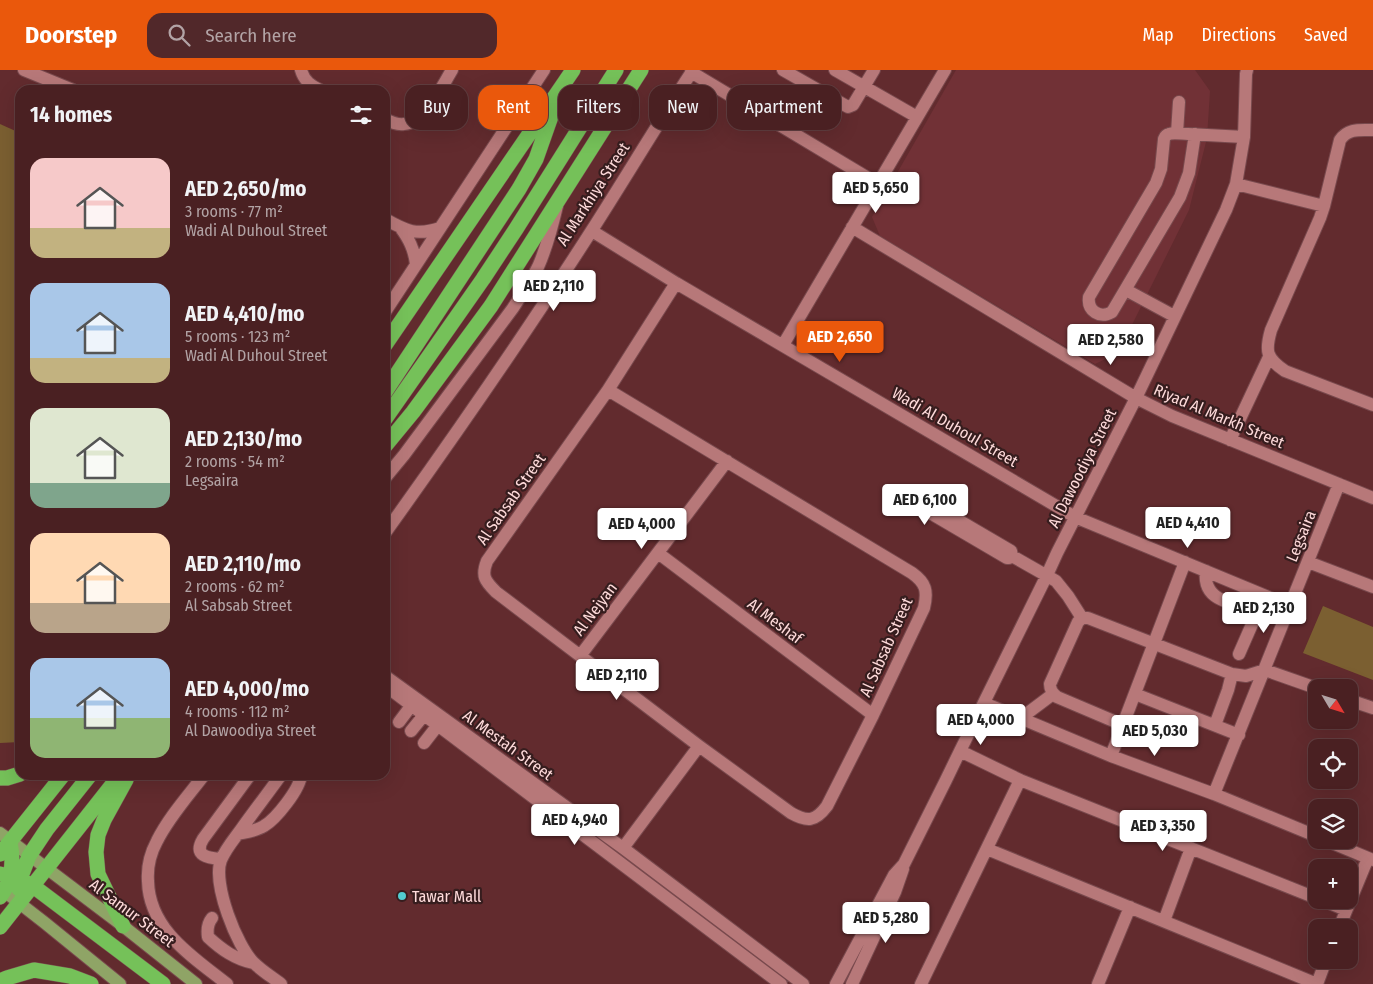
<!DOCTYPE html>
<html lang="en">
<head>
<meta charset="utf-8">
<style>
	body { margin:0; font-family:"Fira Sans Condensed",sans-serif; background:#51282a; color:#f1f3f6; height:100vh; display:flex; flex-direction:column; font-size:19px; white-space:nowrap }
	* { box-sizing:border-box; margin:0 }
	p { font-size:16px; color:#b2a3a5 }
	.icon { flex:none; width:28px; height:28px; fill:none; stroke:currentColor; stroke-width:2; stroke-linecap:round; stroke-linejoin:round }
	.map { position:relative; flex:1; overflow:hidden }
	.panel { position:absolute; left:15px; top:15px; width:375px; height:695px; display:flex; flex-direction:column; background:#4a2022; border-radius:15px; box-shadow:0 5px 20px #0002,0 0 0 1px #613e40 }
	.panel>* { flex:none }
	.banner { position:absolute; left:405px; top:15px; width:475px; height:45px; display:flex; gap:10px }
	.needle { width:32px; rotate:128deg }
	.controls { position:absolute; left:1308px; top:609px; display:grid; gap:10px }
	.controls a { display:grid; place-items:center; width:50px; height:50px; border-radius:10px; background:#4a2022; box-shadow:0 5px 20px #0002,0 0 0 1px #613e40; font-size:25px }
	.price { position:absolute; translate:-50% -42px; padding:0 11px; border-radius:5px; background:#fff; color:#222; font-size:16px; line-height:32px; filter:drop-shadow(0 1px 2px #0008) }
	.price::after { content:''; position:absolute; left:50%; top:30px; width:15px; height:11px; margin-left:-8px; background:inherit; clip-path:polygon(0 0,100% 0,50% 100%) }
	.price.selected { background:#ea580c; color:#fff }
	ul { padding:0; list-style:none }
	li { display:flex; align-items:center; gap:15px; height:125px; padding:0 15px }
	li span { display:grid; place-items:center; flex:none; width:140px; height:100px; border-radius:15px; color:#555 }
	li>.icon { margin-inline-start:auto }
	span .icon { width:60px; height:60px; fill:#fffc; stroke-width:1 }
	li b { font-size:21px }
	h2 { display:flex; justify-content:space-between; align-items:center; height:60px; padding:0 15px; font-size:21px }
	.tag { padding:0 18px; border-radius:15px; background:#4a2022; box-shadow:0 5px 20px #0002,0 0 0 1px #613e40; font-size:18px; line-height:45px }
	.tag.selected { background:#ea580c; color:#fff }
	header { display:flex; align-items:center; gap:30px; box-sizing:border-box; height:70px; padding:0 25px; background:#ea580c; color:#fff }
	header strong { font-size:24px }
	nav { display:flex; gap:28px; margin-inline-start:auto; font-size:18px }
	.search { width:350px; height:45px; background:#51282a; display:flex; align-items:center; gap:12px; box-sizing:border-box; padding:0 18px; border-radius:15px; color:#b2a3a5; font-size:19px }
	.map>svg:first-child { display:block }
</style>
</head>
<body>
<header>
<strong>Doorstep</strong>
<div class="search"><svg class="icon" aria-label="search" viewBox="0 0 24 24"><circle cx="10" cy="10" r="6"/><path d="M15 15l6 6"/></svg>Search here</div>
<nav><a>Map</a><a>Directions</a><a>Saved</a></nav>
</header>
<div class="map">
<svg width="1373" height="914" viewBox="0 0 1373 914">
	<rect width="100%" height="100%" fill="#622b2e"/>
	<path fill="#713136" d="M956 0H1195L1210 21 1207 68 1189 140 1118 283 1095 294 880 166 872 147Z"/>
	<path fill="#7b5f31" d="M0 54 20 63V672L0 673Z
		M1323 536 1373 557V610L1303 583Z"/>
	<g fill="none" stroke-linecap="round" stroke-linejoin="round">
		<g stroke="#78494d" stroke-width="14">
			<path id="minor" d="M24 0 73 20
				M301 0C304 11 311 16 320 20
				M783 0 848 37 853 35 874 0
				M835 0 917 47
				M691 2 878 114
				M385 49C391 52 397 55 404 54 425 53 442 16 452 0
				M1373 60C1360 60 1348 58 1340 70L1324 136 1320 148 1271 260C1265 281 1266 288 1285 301L1373 335
				M1177 63 1179 32
				M1195 64 1189 103 1180 127 1112 242C1100 249 1087 241 1089 227L1156 113 1161 99 1164 69C1165 67 1165 65 1169 64 1174 62 1183 64 1188 64 1207 65 1225 66 1244 67
				M1236 114 1324 136
				M385 149C406 161 417 166 440 158
				M400 157C409 169 414 179 416 194
				M852 157 1136 328 1172 346 1373 428
				M592 161 676 213 1075 447 1290 536
				M1126 220 1174 246
				M385 242 544 0
				M783 275 945 0
				M608 320 912 503C926 513 928 521 924 538L873 645 827 736C815 752 807 752 791 743L699 676 496 522C485 511 481 506 487 491L608 320 676 213
				M1230 370 1269 287
				M385 408 404 385 513 238C522 224 531 211 538 197 547 177 552 157 557 136
				M933 437H936L1011 481 1012 486 1009 488H1007L932 444 930 442 931 439Z
				M385 463C456 364 526 263 592 160 626 107 658 53 693 0
				M658 483 873 645
				M1012 486 1056 511 1068 526 1082 548
				M1308 492 1373 517
				M1206 501C1202 533 1236 535 1260 536L1266 526
				M1239 584 1260 536
				M580 586 727 391
				M1232 604 1246 606 1265 600 1316 618
				M385 606 623 778 803 914
				M391 620 781 914
				M1135 624 1239 665
				M1349 630 1373 638
				M984 633 1111 686 1214 724 1316 766
				M1021 648 1053 624
				M399 652 411 636
				M1123 655 1057 627C1052 623 1050 620 1050 614L1078 552 1082 548H1088L1232 604 1228 620 1215 655
				M411 661 424 645
				M424 673 438 655
				M960 681 1020 710 1316 828
				M1111 686 1185 492
				M204 705C188 726 169 747 157 771 150 784 147 797 148 811 149 860 193 887 227 914
				M281 705C268 723 255 740 242 758 235 768 226 778 221 790 212 813 237 877 254 893 262 901 272 907 281 914
				M1214 724 1339 414
				M238 764C247 762 256 761 264 756 276 749 300 719 301 705
				M1325 770 1373 790
				M623 778 699 676
				M987 779 1317 914
				M221 789C208 788 193 786 203 769L250 705
				M1322 830 1346 840
				M212 848C207 854 207 860 208 867 222 880 235 889 253 893
				M1164 851 1191 778
				M1339 858 1368 788
				M836 914 894 805 904 794 946 710 960 681 1047 505 1057 483 1136 328 1226 140 1236 114 1244 67 1246 4 1247 0
				M852 914 895 822 903 799
				M921 914 1020 710
				M1098 914 1130 837
				M1317 914 1326 890"/>
		</g>
		<g stroke="#78494d" stroke-width="14">
			<path id="major" d="M0 763 123 856 196 914
				M0 818 45 853 120 914"/>
		</g>
		<g stroke="#78494d" stroke-width="16">
			<path id="highway" d="M385 275 573 0
				M385 322 519 119 536 89 560 21
				M385 349 483 209 516 159 616 0
				M385 376 413 342 491 236 641 0
				M0 708H7L20 704
				M0 784 63 705
				M0 804 15 807 33 816 163 914
				M19 819 22 804 29 786 47 759 90 705
				M0 827C12 811 14 791 10 772
				M123 856 98 804 96 782 98 765 104 750 126 710
				M0 857 120 705
				M0 911 7 908 34 900 70 906 91 914"/>
		</g>
		<use href="#minor" stroke="#b77879" stroke-width="12"/>
		<use href="#major" stroke="#8fa466" stroke-width="12"/>
		<use href="#highway" stroke="#75c159" stroke-width="15"/>
	</g>
	<circle fill="#52ccd0" stroke="#361d1e" stroke-width="2" cx="402" cy="826" r="5"/>
	<g text-anchor="middle" dominant-baseline="central" stroke-width="4.5" stroke-linejoin="round" paint-order="stroke">
		<g font-size="16" fill="#fedada" stroke="#361d1e">
			<text transform="translate(593 124) rotate(-57)">Al Markhiya Street</text>
			<text transform="translate(1219 346) rotate(23)">Riyad Al Markh Street</text>
			<text transform="translate(955 357) rotate(30)">Wadi Al Duhoul Street</text>
			<text transform="translate(1082 398) rotate(-63)">Al Dawoodiya Street</text>
			<text transform="translate(511 429) rotate(-55)">Al Sabsab Street</text>
			<text transform="translate(1301 466) rotate(-68)">Legsaira</text>
			<text transform="translate(595 539) rotate(-53)">Al Nejyan</text>
			<text transform="translate(775 551) rotate(37)">Al Meshaf</text>
			<text transform="translate(886 577) rotate(-66)">Al Sabsab Street</text>
			<text transform="translate(508 675) rotate(36)">Al Mestah Street</text>
			<text transform="translate(132 843) rotate(37)">Al Samur Street</text>
		</g>
		<g font-size="16" fill="#fedada" stroke="#361d1e" text-anchor="start">
			<text x="412" y="826">Tawar Mall</text>
		</g>
	</g>
</svg>
<div class="controls">
<a><svg class="needle" viewBox="-14 -14 28 28"><path d="M0-13l5 13h-10z" fill="#e53935"/><path d="M0 13l5-13h-10z" fill="#b2a3a5"/></svg></a>
<a><svg class="icon" aria-label="locate" viewBox="0 0 24 24"><circle cx="12" cy="12" r="6"/><path d="M12 2v4M12 18v4M2 12h4M18 12h4"/></svg></a>
<a><svg class="icon" aria-label="layers" viewBox="0 0 24 24"><path d="M12 4l9 5-9 5-9-5zM3 14l9 5 9-5"/></svg></a>
<a>+</a>
<a>−</a>
</div>
<b class="price" style="left:876px;top:144px">AED 5,650</b>
<b class="price" style="left:554px;top:242px">AED 2,110</b>
<b class="price selected" style="left:840px;top:293px">AED 2,650</b>
<b class="price" style="left:1111px;top:296px">AED 2,580</b>
<b class="price" style="left:925px;top:456px">AED 6,100</b>
<b class="price" style="left:1188px;top:479px">AED 4,410</b>
<b class="price" style="left:642px;top:480px">AED 4,000</b>
<b class="price" style="left:1264px;top:564px">AED 2,130</b>
<b class="price" style="left:617px;top:631px">AED 2,110</b>
<b class="price" style="left:981px;top:676px">AED 4,000</b>
<b class="price" style="left:1155px;top:687px">AED 5,030</b>
<b class="price" style="left:575px;top:776px">AED 4,940</b>
<b class="price" style="left:1163px;top:782px">AED 3,350</b>
<b class="price" style="left:886px;top:874px">AED 5,280</b>
<div class="banner">
<a class="tag">Buy</a>
<a class="tag selected">Rent</a>
<a class="tag">Filters</a>
<a class="tag">New</a>
<a class="tag">Apartment</a>
</div>
<section class="panel">
<h2>14 homes<svg class="icon" aria-label="filters" viewBox="0 0 24 24"><path d="M4 7h16M4 17h16"/><circle cx="9" cy="7" r="2"/><circle cx="15" cy="17" r="2"/></svg></h2>
<ul>
<li><span style="background:linear-gradient(#f6c9c9 70%,#c2b280 0)"><svg class="icon" aria-label="home" viewBox="0 0 24 24"><path d="M3 11l9-7 9 7M6 9v11h12V9"/></svg></span><div><b>AED 2,650/mo</b><p>3 rooms · 77 m²</p><p>Wadi Al Duhoul Street</p></div></li>
<li><span style="background:linear-gradient(#a9c7e8 75%,#c2b280 0)"><svg class="icon" aria-label="home" viewBox="0 0 24 24"><path d="M3 11l9-7 9 7M6 9v11h12V9"/></svg></span><div><b>AED 4,410/mo</b><p>5 rooms · 123 m²</p><p>Wadi Al Duhoul Street</p></div></li>
<li><span style="background:linear-gradient(#dfe7d0 75%,#7fa58c 0)"><svg class="icon" aria-label="home" viewBox="0 0 24 24"><path d="M3 11l9-7 9 7M6 9v11h12V9"/></svg></span><div><b>AED 2,130/mo</b><p>2 rooms · 54 m²</p><p>Legsaira</p></div></li>
<li><span style="background:linear-gradient(#ffd9b3 70%,#b9a48a 0)"><svg class="icon" aria-label="home" viewBox="0 0 24 24"><path d="M3 11l9-7 9 7M6 9v11h12V9"/></svg></span><div><b>AED 2,110/mo</b><p>2 rooms · 62 m²</p><p>Al Sabsab Street</p></div></li>
<li><span style="background:linear-gradient(#a9c7e8 60%,#8fb573 0)"><svg class="icon" aria-label="home" viewBox="0 0 24 24"><path d="M3 11l9-7 9 7M6 9v11h12V9"/></svg></span><div><b>AED 4,000/mo</b><p>4 rooms · 112 m²</p><p>Al Dawoodiya Street</p></div></li>
</ul>
</section>
</div>
</body>
</html>
